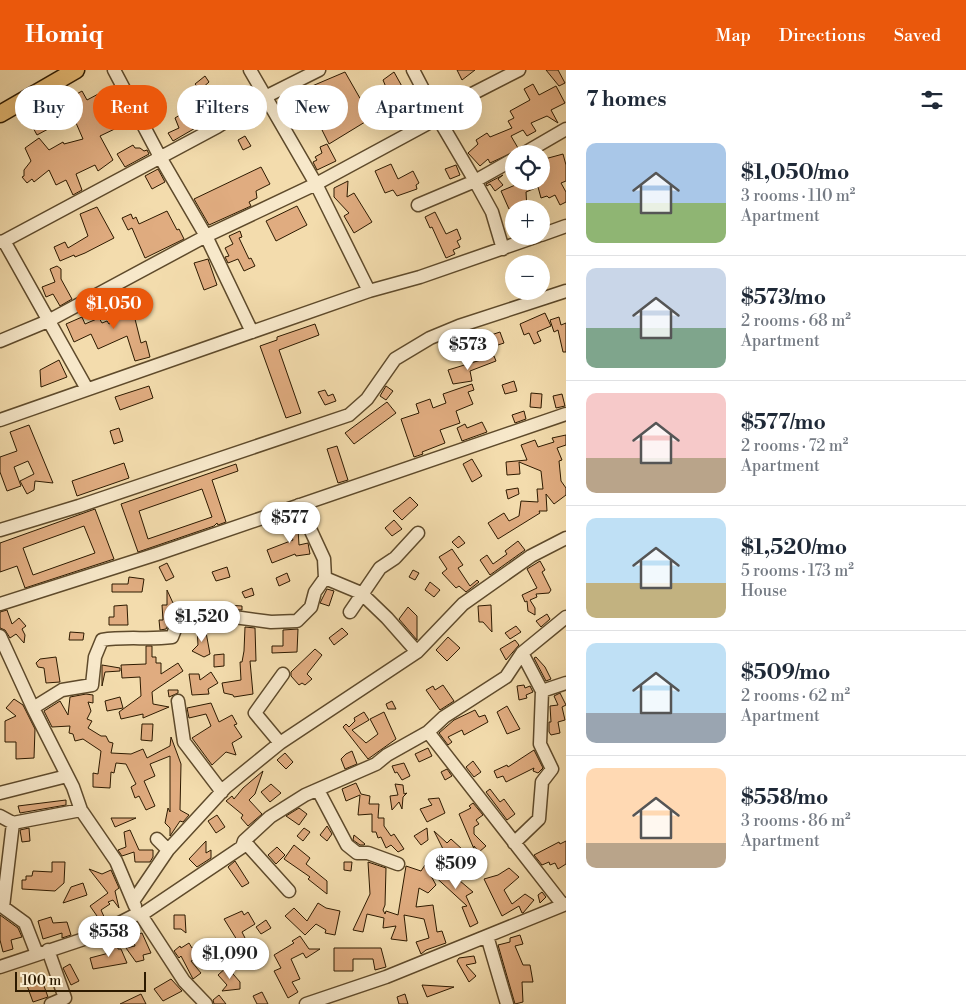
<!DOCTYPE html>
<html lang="en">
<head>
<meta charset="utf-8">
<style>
	body { margin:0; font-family:"Libre Bodoni",serif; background:#f2f2f3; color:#1f2937; height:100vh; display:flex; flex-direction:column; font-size:19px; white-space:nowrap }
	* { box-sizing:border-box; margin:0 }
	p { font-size:16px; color:#747a83 }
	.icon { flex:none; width:28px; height:28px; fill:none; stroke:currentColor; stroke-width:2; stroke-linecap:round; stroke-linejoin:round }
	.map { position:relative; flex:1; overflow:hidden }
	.details { display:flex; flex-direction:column; background:#fff; width:400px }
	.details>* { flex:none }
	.hud { position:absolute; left:15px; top:15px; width:475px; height:45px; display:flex; gap:10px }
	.fabs { position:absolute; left:505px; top:75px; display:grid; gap:10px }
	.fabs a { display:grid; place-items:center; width:45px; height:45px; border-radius:50%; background:#fff; box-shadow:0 5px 20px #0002; font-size:25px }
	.scale { position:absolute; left:15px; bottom:12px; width:131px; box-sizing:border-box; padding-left:5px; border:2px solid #2d1a00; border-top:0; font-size:14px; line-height:18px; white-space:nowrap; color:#2d1a00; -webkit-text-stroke:4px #f7e8ca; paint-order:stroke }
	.price { position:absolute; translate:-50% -42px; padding:0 11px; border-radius:18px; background:#fff; color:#222; font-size:16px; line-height:32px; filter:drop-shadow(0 1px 2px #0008) }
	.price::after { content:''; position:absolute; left:50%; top:30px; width:15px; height:11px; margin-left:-8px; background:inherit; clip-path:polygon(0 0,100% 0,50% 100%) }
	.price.selected { background:#ea580c; color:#fff }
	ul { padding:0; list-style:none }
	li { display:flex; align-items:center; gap:15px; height:125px; padding:0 20px }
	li+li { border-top:1px solid #e0e1e3 }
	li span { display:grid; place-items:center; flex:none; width:140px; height:100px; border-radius:10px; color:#555 }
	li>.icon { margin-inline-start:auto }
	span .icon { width:60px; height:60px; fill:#fffc; stroke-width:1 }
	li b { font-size:21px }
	h2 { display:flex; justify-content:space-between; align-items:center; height:60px; padding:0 20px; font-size:21px }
	.chip { padding:0 18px; border-radius:22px; background:#fff; box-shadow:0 5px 20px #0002; font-size:18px; line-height:45px }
	.chip.selected { background:#ea580c; color:#fff }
	header { display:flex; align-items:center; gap:30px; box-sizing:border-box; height:70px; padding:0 25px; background:#ea580c; color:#fff }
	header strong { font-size:24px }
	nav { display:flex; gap:28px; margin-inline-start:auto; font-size:18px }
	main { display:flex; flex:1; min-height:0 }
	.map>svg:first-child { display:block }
</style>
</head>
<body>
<header>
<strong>Homiq</strong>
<nav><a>Map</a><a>Directions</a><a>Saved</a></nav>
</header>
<main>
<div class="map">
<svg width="566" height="934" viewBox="0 0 566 934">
	<rect width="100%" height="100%" fill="#f3dcad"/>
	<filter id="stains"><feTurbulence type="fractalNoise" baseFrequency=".004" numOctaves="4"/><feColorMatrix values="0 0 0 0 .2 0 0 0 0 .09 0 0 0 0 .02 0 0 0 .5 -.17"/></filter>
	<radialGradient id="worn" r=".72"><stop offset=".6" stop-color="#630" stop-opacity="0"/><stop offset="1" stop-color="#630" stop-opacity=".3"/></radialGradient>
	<path fill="#e0ac80" stroke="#2d1a00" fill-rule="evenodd" d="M457 0H475L462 10Z
		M546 0H558L565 13 559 16Z
		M345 2 365 37 378 31 383 41 329 74 322 60 325 59 308 34 305 36 298 22Z
		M394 2 404 20 396 17 388 22 383 10Z
		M205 6 209 12 200 20 195 14Z
		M533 14 539 25 556 16 565 33 551 40 558 53 547 46 531 53 536 61 527 66 523 60 511 66 518 78 516 81 490 93 488 89 480 96 468 83 478 74 476 70 487 63 490 67 512 58 508 51 514 48 510 41 530 30 524 19Z
		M82 21 87 30 102 22 121 56 100 66 113 90 98 101 95 95 76 104 82 120 73 125 66 110 56 115 49 100 34 112 32 109 27 113 22 107 24 106V100L31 91 25 78 39 68 49 80 63 72 64 74 83 69 66 30Z
		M214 24 217 30 221 29 224 34 245 24 247 28 173 71 168 63 179 58 175 48Z
		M44 47 50 58 37 65 31 54Z
		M245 66 251 76 243 80 238 70Z
		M327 74 336 91 317 100 313 92 317 90 315 87 322 83 320 77Z
		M133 75 135 78H140L144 81 147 80 149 84 125 97 117 84Z
		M563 84 566 95V111L561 113 566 122V132L560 135 555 125 549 128 547 126 541 128 538 117 526 122 527 139H509L501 121 525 111H545L541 90Z
		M391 94 398 109 413 101 419 113 416 115 417 119 397 126 393 120 385 123 375 101Z
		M456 95 460 105 450 109 445 99Z
		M261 97 270 114 256 121 257 128 249 132 251 136 209 155 194 129Z
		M158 99 165 112 152 119 145 106Z
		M503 105 498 109 503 115 495 121 490 114 487 116 486 114Z
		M348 111 347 127 354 123 372 152 354 163 344 146 349 143 334 127V118Z
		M297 136 307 155 276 171 266 151Z
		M97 137 114 168 85 183 75 187 74 185 60 191 54 177 65 172 68 178 88 166 80 144Z
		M167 141 177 160 179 159 184 169 145 188 132 158 128 160 122 148 131 144 133 149 136 147 139 154Z
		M435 142 446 164 457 159 461 169 457 171 460 177 453 180 455 184 446 188 432 157 430 158 425 147Z
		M541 147H548V154L541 155Z
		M240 161 242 167 239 168 249 189 251 188 255 196 244 201 238 189 228 193 225 187 229 186 225 178 233 174 229 166Z
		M208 189 217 215 204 220 194 193Z
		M57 196 61 199V209L72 229 60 236 53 224 46 227 42 217 55 212 50 199Z
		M136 226 145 244 135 249 141 273 146 271 150 287 135 291 127 266 98 279 91 264 74 272 66 254 82 247 85 254 99 248 102 253 107 251 109 254 123 248 121 234 129 233 127 230Z
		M545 243 551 256 537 262 541 271 534 274 529 263 524 265 520 254Z
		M559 247 561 255 566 253V282H563L558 260 554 262 550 250Z
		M315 254 319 265 279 280 301 343 286 348 260 276 277 270V267Z
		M500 262 504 273 489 278 485 267Z
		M494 286 496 291 470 301 472 311 453 314 448 300Z
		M59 290 67 307 41 317 40 300Z
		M514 311 517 321 505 324 502 315Z
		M472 314 474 320 468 322 473 334 456 341 460 353 440 360 445 373 422 382 423 384 414 387 401 349 419 343 416 334 430 329 433 338 446 333 443 324Z
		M149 316 153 328 120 340 115 327Z
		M386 316 393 321 386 330 380 326Z
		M325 320 328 326 333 324 336 331 325 335 318 322Z
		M531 323 542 324 541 338 530 337Z
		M562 324 565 336 556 338 553 326Z
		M387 332 396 343 354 374 345 363Z
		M524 341 526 349 515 353 512 345Z
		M482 352 487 362 462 371 457 358 465 354 467 358Z
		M29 355 53 413 35 411 34 420 27 424 20 411 34 404 28 391 14 397 21 416 7 421 0 402V387L17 381 10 362Z
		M119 358 123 371 114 374 110 361Z
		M566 365V375L557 378 562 390 559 391 561 411 566 418V425L554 434 546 424 547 441H539L540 443 498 469 488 453 504 443 509 451 519 446 521 431 538 432 537 419H543L541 401 519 392 520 404 507 405 506 392 527 390 521 375 535 370 538 377 554 372 552 368Z
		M337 376 348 410 338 413 327 379Z
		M472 389 482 406 472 412 463 394Z
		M124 393 129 408 77 426 72 411Z
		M236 394 238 401 212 410 226 452 218 455 217 453 214 456 138 482 121 434ZM202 419 212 447 148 469 139 441Z
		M518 418 519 424 508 429 506 420Z
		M410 427 418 435 402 450 393 441Z
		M95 439 114 489 25 518 17 496 0 502V473ZM84 456 95 483 33 505 23 478Z
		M295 446 301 458 298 459 299 475 308 473 310 484 296 486 295 484 272 493 267 480 293 470 285 449Z
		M394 450 402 459 392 466 385 458Z
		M459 466 465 473 458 478 452 472Z
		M518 471 525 480 490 505 480 490 487 485 493 494 507 484 505 481Z
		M452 479 463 495 458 498 470 516 477 510 479 512 466 522 459 516 456 518 442 503 447 499 439 487Z
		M540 491 545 500 542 502 551 520 549 523 536 524 537 527 530 530 535 538V545L528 541 527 531 525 532 522 525 537 518 527 499Z
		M167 493 174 507 166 511 159 497Z
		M227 497 230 507 216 511 212 502Z
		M413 500 419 503 415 510 409 507Z
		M287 503 290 511 279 516 276 508Z
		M129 507 144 509 142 522H112V514H128Z
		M430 512 440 520 434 527 425 520Z
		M252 518 254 525 245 528 242 522Z
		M327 519 334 521 329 536 320 533Z
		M167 520 173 533 194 532V540L176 541 166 559 160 560 159 550H163L162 535H167Z
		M127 535 128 555H109V547H114V536Z
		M227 535 242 536V540L227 539Z
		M491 535 492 562 483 552H479L478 536Z
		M408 537 417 546V570L399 549Z
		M7 540 12 554 19 548 26 556 22 559 25 565 24 573 16 564 10 568 5 560 0 558V542Z
		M547 544 550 549 541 557 536 551Z
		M516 556 521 562 510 569 505 563Z
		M205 557 210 584 204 587 192 581 198 575 197 558Z
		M245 557 255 558 256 591H250L253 624 234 627 233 625 224 623 222 613 241 610 240 592H242L244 581Z
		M342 558 348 564 334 575 329 568Z
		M298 559 297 582 272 583V576H283V560Z
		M70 562 84 563 83 570H69Z
		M448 567 460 578 447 591 436 580Z
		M515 570 519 575 506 590 500 579Z
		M146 576H152V587H156V593H161V604L178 593 183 601 152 622 153 634 169 637 143 648V644L121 649 119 642 141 626 140 607 122 608 121 595 146 594Z
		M315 579 322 585 307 604 312 609 305 615 302 613 299 615 291 606V602Z
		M224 584V596L214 597V585Z
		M56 587 60 612 46 613 44 598 38 597 36 593 40 589Z
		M536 587 545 597 551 609 546 611 534 588Z
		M102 595 120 598V601L105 602 102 616Z
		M211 602 218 613 208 619 209 624 192 625 189 604H199L200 610Z
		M443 615 454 631 440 640 426 620 433 616 435 620Z
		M524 615 525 618 530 616 533 622 526 625 527 628 519 630 517 616Z
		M168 620H178V623L169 627Z
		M560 623 566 635 562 637 565 650 558 652 560 663 551 665 549 662V652H551L550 636 558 635 554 626Z
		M86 624 93 625V633L88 632 91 641 87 649 92 651 88 658 101 666H106L109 672 113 673 111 683 131 684 143 679 147 688 170 676 171 667 181 694 180 740 189 745 183 752 180 751 170 766V758L165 753 168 738 170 742V686L150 694 155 706 144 711 155 736 146 740 139 726 135 728 131 717 136 714 126 694 116 693 114 703 111 702 110 718 93 717V703L98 704 101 681 83 669 75 671 73 664 69 663 70 656 52 657 44 641 60 631 68 645 70 627Z
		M120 627 123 638 107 641 105 631Z
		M14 629 23 635 35 659 34 688 16 689V672H5V651L16 646 6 638Z
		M392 631 396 639H388L386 634Z
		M211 633 219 652 232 645 237 654 234 655 242 667 232 673 236 685 226 682 212 695 192 668 211 656 206 644 189 648 187 638Z
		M507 636 520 659 507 664 497 642Z
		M475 640 479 647 485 645 488 652 464 665 462 660 448 667 452 672 448 675 439 663 454 650Z
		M364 642 369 650 352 660 366 673 378 664 370 649 384 642 396 669 368 689 343 657 346 654 349 657 355 651 354 648Z
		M142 654H153L152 671 141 670Z
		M428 678 432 686 419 692 415 684Z
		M534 680 543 698 538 703 533 701 534 698 506 712 503 706 497 708 494 701 507 695 508 697Z
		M352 681 357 694 345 699 341 689 346 684Z
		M285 683 293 692 286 699 277 690Z
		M473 691 481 702 474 707 466 697Z
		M404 693 410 706 402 710 397 702 395 703 392 696Z
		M447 699 452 706 445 710 441 702Z
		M263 701 255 724 249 730 262 744 248 756 241 748 243 745 226 731 232 726 234 729 243 718Z
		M356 713 361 724 370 726 369 734H379L378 748H384V756L391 766 394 764 404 779 398 782 391 775 386 778 381 767 378 768 376 762H372V744L358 745 360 725 346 731 342 719Z
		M271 714 281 723 270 732 261 722Z
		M395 714 403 715 404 724 407 723 403 727 402 739 399 732 392 740 390 726 398 725Z
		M490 719 500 732 504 729 515 744 507 750 486 722Z
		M439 728 445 743 427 752 420 739 432 735 428 729Z
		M66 730V735L20 743 18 736Z
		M473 733 483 745 476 750 479 754 474 757V764L486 776 479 782 474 776V779L459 744 471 738 469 736Z
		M299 738 307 744 299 755 286 746Z
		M217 745 225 757 216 763 208 751Z
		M111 748H136L115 757Z
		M327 756 332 764 327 771 320 765Z
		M29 758 30 771 22 772 20 760Z
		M304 758 310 762 303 771 297 766Z
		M427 758 428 770 421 775 414 766Z
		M130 760 139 780H153V787L150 792H135L134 782 122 786 118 780 126 777 124 762Z
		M434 761 447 773 451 769 463 780 455 786 447 780 444 781Z
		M354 765 365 774 364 775H360L353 770Z
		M206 771V783L211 780V788L197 797 189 789Z
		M566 771V794L558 799 555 793 550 795 549 792 542 795 534 785 559 772 560 774Z
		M294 775 310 788 306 794 327 811V824L308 809 310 807 284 789Z
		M277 777 285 785 276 794 268 785Z
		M235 791 249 813 242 817 228 797Z
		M52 792H65L64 813 55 821 22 819V810H26V806H32L33 801 52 802Z
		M344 792H352L351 801 344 800Z
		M368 792 386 798 385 835 383 840 385 844 386 841 398 845 406 796 421 801 425 795 436 815 428 823 419 818 416 837 433 835 437 862 442 861 446 873 426 880 421 884 416 872 429 868 424 849 404 845 407 871 391 869 396 856 383 858 384 848 367 844 363 862 353 860 370 824Z
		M439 793 473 822 466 826 478 853 470 857 462 837 467 836 430 802Z
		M509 798 519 807 504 820 512 834 525 824 534 830 523 843H522L519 836 502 846 484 809 498 805Z
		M89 799 102 804 111 800 119 818 115 821 119 838 113 830 108 832 110 834 101 840 106 851 98 855 94 847 97 846 90 836 108 823Z
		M83 813 87 825 63 833 71 817Z
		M542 822 546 827 540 833 538 825Z
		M318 833 326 838 340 841 335 865 325 863 326 860 316 854 305 865 285 846 294 838 307 851Z
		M242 841 244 845 248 842 255 854 242 862 250 878 242 883 235 871 237 870 224 849Z
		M0 845 18 858 22 867 11 870 13 879 3 882 0 870Z
		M174 845H185L186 863 181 859H174Z
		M51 847 53 853 67 852 71 865 62 868V863L43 869 38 851Z
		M266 850 271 858 261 864 256 857Z
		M142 863 151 883 143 885 144 890 136 892 126 878 135 876 132 866Z
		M520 865 523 874 515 876 523 895H530L533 912H522L523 932 515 934 498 875 510 872V868Z
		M300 866 309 879H320L306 888 303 883 291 889 300 909 292 912 298 922 288 928 274 901 281 898 274 885 294 873 292 871Z
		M117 872 118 879H121L127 893 93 899 90 888 109 883 108 874Z
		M206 872 211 882 191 891 201 903 193 909 181 886 179 888 174 881 180 876 181 878 189 873 192 878Z
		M221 873 233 891 224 897 211 880Z
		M334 878H381L386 897 375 900 373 889H353V901H334Z
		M474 886 476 893 466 895 476 906 469 912 457 891 459 888Z
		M70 894 79 911 71 915 63 898Z
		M227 897 240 912V919L222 921 227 915 218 905Z
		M40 905 48 927 33 932 25 910Z
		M171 909 182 921 163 931 154 919Z
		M422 915 454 917 427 927Z
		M262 922 268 934H257L253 926Z
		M141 924 146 934H120Z
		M405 924 408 934H399L397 927Z
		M219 925 226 934H214L213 930Z"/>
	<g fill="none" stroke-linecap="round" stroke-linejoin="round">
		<g stroke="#5e4a2b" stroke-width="15">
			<path id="minor" d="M114 0 160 87 206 166 252 262
				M250 0 316 114 369 221
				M413 0 438 48 475 111 514 89
				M523 84 566 59
				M418 135 475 111 492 142 503 179
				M541 165 566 156
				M4 171 217 57 265 27 319 0
				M0 172 4 171 87 319
				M0 271 48 251 206 166 316 114 438 48 470 25 519 0
				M0 350 369 221 420 207 538 166
				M299 435 324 489 325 508 361 523 387 548 417 582
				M0 460 79 436 349 345 367 329 395 289 430 268 459 256 566 221
				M0 534 157 484 566 344
				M350 542 380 498 395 488 418 463
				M0 566 33 638 73 717 81 740 116 791 135 836
				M522 583 542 621 566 613
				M178 631 184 672 222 722
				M33 638 62 620 92 615 95 587 102 570C125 566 149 570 172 567L179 549 234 547 271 552 297 551 311 537 315 522 325 508
				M428 662 563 835
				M280 673 255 643 283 604
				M318 720 347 775 357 783H368L398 794
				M0 723 67 706
				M0 746 13 753
				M157 769 168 780
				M244 771 289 821
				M514 773 539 749 542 712 552 699 540 674 542 621
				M134 830 168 780 226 717 280 673 417 582 463 534 531 486 566 468
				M141 845 242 777 244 771 270 747 305 725 376 694 387 685 428 662 444 647 506 607 522 583 566 547
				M487 866 507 934
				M48 880 65 928 51 934
				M37 884 25 853 3 837 13 753 81 740
				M0 897 96 865 137 844 141 845 184 911 206 934
				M306 934 386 907 566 834"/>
		</g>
		<g stroke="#2d1a00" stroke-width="19">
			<path id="major" d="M0 44 76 0"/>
		</g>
		<use href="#minor" stroke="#f7e8ca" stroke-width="12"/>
		<use href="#major" stroke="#eabe76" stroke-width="16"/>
	</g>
	<rect width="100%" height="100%" filter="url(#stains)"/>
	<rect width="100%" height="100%" fill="url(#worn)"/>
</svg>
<div class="fabs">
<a><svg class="icon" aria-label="locate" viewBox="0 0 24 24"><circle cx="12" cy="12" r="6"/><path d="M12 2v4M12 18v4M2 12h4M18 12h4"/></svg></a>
<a>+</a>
<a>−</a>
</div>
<div class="scale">100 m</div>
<b class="price selected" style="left:114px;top:260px">$1,050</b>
<b class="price" style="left:468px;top:301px">$573</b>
<b class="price" style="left:290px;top:474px">$577</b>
<b class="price" style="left:202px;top:573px">$1,520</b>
<b class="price" style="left:456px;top:820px">$509</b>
<b class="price" style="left:109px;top:888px">$558</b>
<b class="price" style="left:230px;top:910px">$1,090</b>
<div class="hud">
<a class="chip">Buy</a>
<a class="chip selected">Rent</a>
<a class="chip">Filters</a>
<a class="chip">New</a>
<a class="chip">Apartment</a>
</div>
</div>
<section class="details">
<h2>7 homes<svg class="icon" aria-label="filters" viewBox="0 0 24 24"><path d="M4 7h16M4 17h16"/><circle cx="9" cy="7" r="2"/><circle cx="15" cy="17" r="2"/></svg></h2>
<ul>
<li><span style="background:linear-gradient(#a9c7e8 60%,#8fb573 0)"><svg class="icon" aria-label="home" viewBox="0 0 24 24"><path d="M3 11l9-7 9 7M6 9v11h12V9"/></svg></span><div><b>$1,050/mo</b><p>3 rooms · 110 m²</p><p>Apartment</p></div></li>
<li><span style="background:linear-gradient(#c9d6e8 60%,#7fa58c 0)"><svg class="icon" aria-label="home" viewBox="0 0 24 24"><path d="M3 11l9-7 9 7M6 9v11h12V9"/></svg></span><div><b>$573/mo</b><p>2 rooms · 68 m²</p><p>Apartment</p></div></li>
<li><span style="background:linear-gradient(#f6c9c9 65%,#b9a48a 0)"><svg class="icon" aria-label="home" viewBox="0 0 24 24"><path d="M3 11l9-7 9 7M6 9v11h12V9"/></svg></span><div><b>$577/mo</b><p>2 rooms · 72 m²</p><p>Apartment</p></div></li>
<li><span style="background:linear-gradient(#bfe0f5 65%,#c2b280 0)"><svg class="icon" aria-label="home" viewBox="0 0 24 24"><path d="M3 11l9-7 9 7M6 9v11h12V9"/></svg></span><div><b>$1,520/mo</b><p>5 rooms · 173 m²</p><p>House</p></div></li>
<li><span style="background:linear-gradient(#bfe0f5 70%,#9aa5b1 0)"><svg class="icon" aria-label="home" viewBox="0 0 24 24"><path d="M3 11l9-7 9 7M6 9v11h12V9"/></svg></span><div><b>$509/mo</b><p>2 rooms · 62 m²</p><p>Apartment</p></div></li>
<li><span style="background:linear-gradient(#ffd9b3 75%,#b9a48a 0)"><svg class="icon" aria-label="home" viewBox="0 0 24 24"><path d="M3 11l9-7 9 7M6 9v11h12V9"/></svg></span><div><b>$558/mo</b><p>3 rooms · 86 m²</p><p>Apartment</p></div></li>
</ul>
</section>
</main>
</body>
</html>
